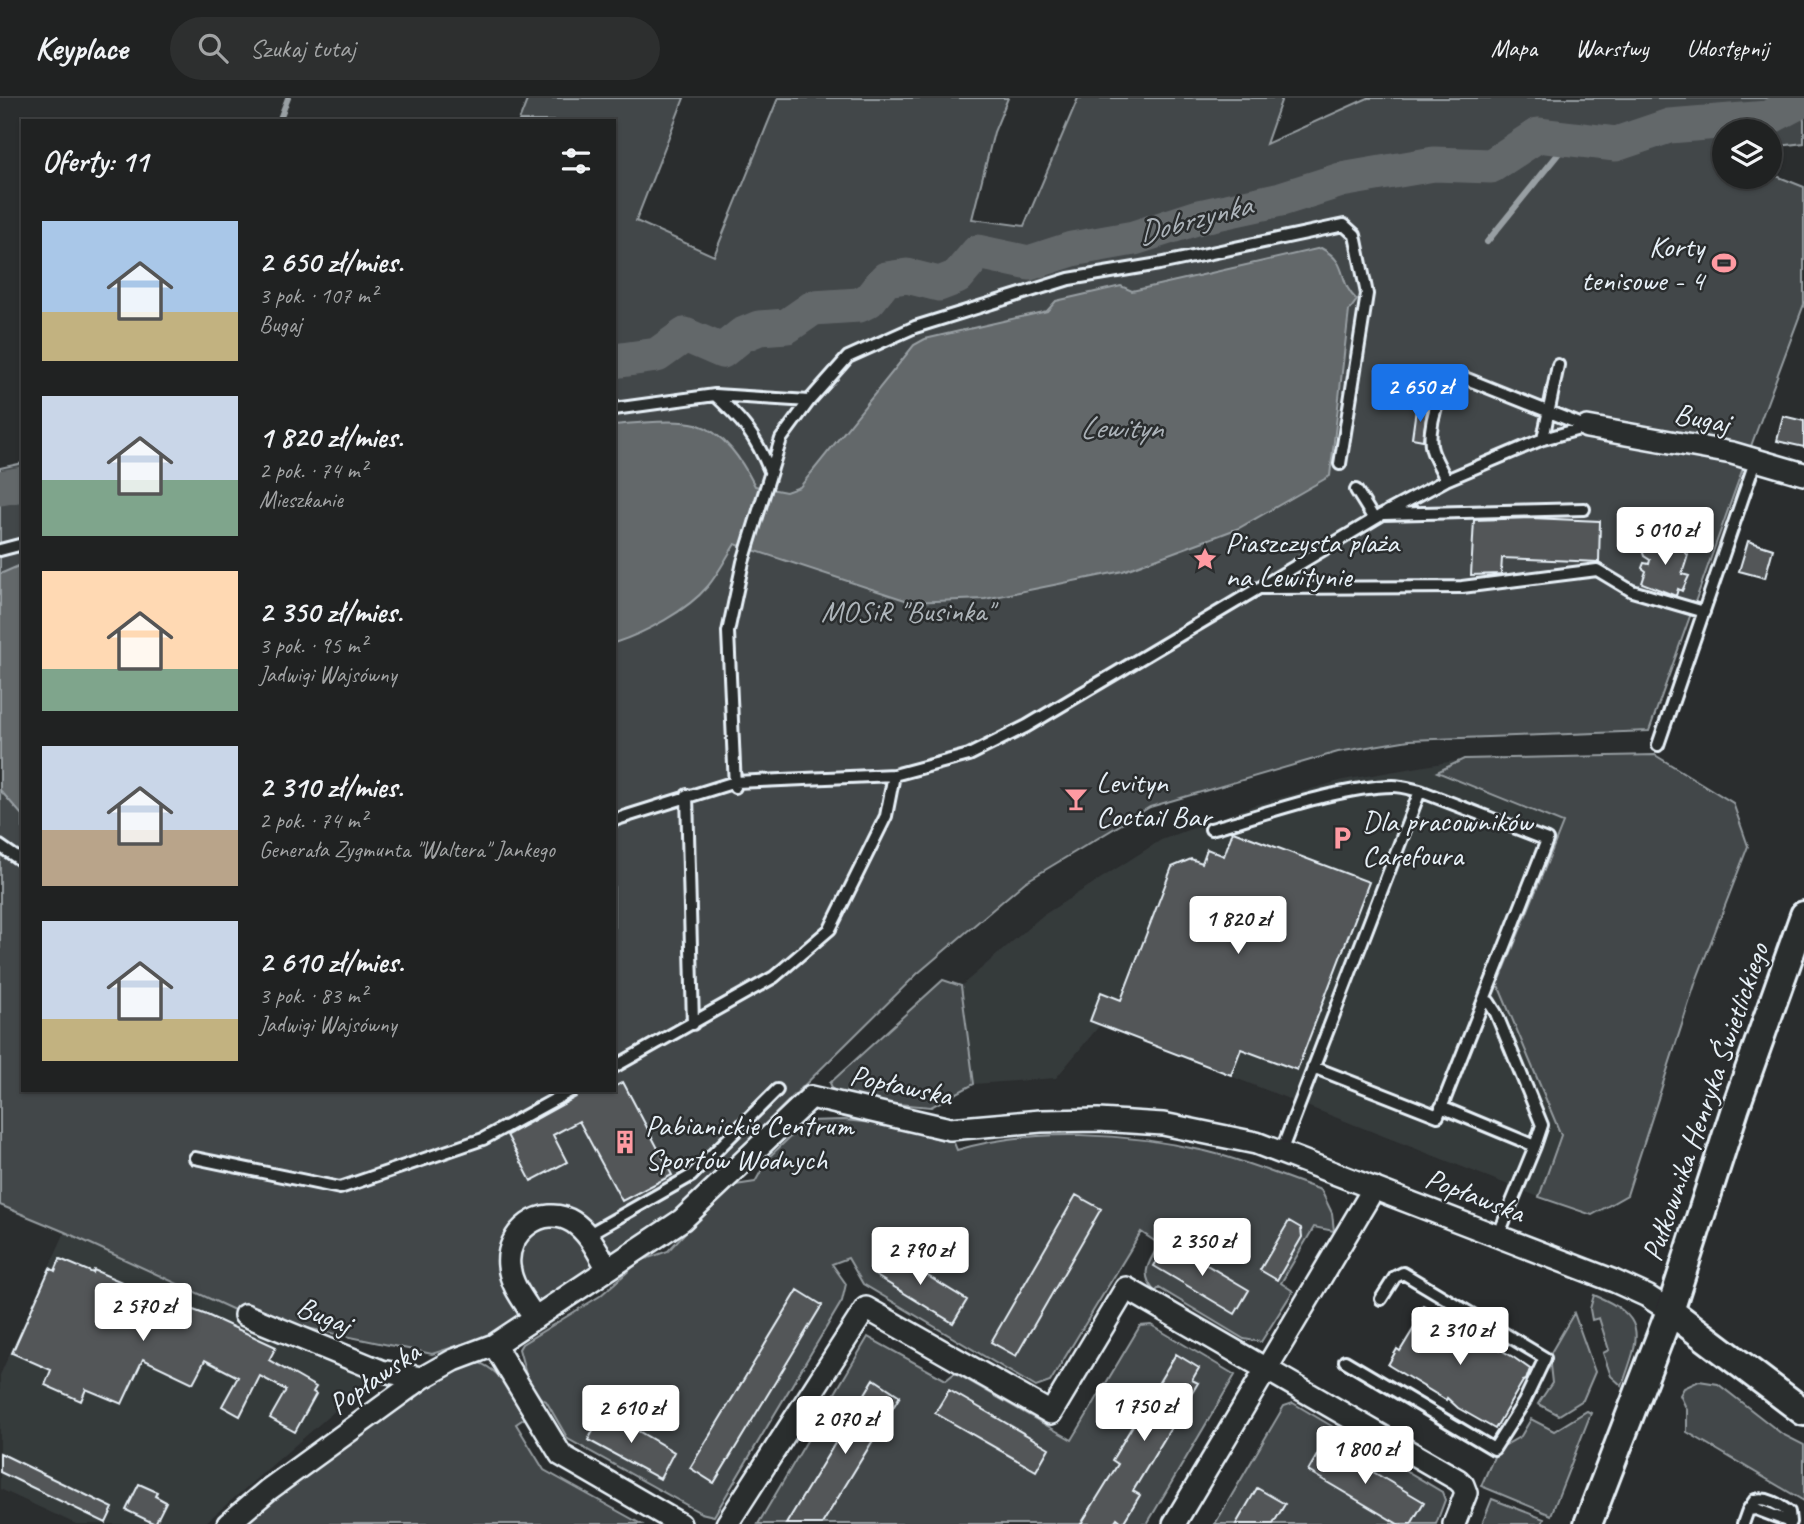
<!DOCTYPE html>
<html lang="pl">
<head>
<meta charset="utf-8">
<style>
	body { margin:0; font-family:Caveat,sans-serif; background:#2d2f2f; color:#f1f3f6; height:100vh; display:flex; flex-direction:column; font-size:26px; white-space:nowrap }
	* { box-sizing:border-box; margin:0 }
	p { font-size:23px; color:#a2a4a5 }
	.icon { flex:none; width:38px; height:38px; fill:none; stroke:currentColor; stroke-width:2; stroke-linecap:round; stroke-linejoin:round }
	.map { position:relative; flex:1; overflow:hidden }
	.panel { position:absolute; left:21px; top:21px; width:595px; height:973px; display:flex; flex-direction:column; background:#202222; border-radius:0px; box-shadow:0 2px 5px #0004,0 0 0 2px #3d3f40 }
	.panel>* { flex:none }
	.buttons { position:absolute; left:1712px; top:21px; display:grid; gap:14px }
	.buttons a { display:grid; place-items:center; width:70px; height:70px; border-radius:50%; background:#202222; box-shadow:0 2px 5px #0004,0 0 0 2px #3d3f40; font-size:35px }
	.price { position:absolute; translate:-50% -60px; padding:0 16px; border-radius:7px; background:#fff; color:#222; font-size:23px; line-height:46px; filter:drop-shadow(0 2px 4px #0008) }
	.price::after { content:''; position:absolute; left:50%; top:42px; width:21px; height:16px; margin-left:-10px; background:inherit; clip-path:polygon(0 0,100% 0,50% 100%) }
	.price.active { background:#1a73e8; color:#fff }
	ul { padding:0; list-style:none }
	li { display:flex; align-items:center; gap:21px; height:175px; padding:0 21px }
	li span { display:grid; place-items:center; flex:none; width:196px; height:140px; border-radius:0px; color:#555 }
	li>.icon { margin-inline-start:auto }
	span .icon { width:84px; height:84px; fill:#fffc; stroke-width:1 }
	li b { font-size:30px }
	h2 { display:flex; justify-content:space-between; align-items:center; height:84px; padding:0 21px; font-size:30px }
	header { display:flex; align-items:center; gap:42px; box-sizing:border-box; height:98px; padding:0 35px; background:#202222; border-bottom:2px solid #3d3f40 }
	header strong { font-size:33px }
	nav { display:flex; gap:38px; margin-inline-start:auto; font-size:24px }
	.search { width:490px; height:63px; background:#2d2f2f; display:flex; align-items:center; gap:18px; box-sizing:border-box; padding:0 24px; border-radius:38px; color:#a2a4a5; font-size:26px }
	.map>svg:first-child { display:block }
</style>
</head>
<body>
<header>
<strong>Keyplace</strong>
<div class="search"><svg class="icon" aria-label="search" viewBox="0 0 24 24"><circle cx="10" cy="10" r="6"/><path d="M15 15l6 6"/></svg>Szukaj tutaj</div>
<nav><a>Mapa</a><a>Warstwy</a><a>Udostępnij</a></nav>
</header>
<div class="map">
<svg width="1804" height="1426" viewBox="0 0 1804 1426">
	<rect width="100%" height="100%" fill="#2a2d2e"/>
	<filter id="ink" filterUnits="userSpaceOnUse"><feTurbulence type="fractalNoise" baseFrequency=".0143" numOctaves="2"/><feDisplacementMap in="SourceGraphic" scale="14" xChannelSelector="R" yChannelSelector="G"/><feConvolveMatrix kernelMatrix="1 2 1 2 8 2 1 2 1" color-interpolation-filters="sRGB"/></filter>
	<g filter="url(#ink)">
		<path fill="#363a3b" d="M1655 657 1733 705 1748 748 1696 883 1627 1097 1599 1116 1592 1117 1539 1099 1100 927 1056 980 974 986 961 888 1042 818 1161 742 1255 707 1343 682 1466 661Z
			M65 1134 245 1217 381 1273 204 1426H76L0 1391V1277Z"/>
		<path fill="#424648" stroke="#959ca0" stroke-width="2" d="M528 0H684L636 123 714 158 778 0H1008L994 34 972 121 1024 128 1078 0H1282L1266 46 1368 0H1804V45L1769 49V33H1724V54L1720 55 1724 57V79H1769V75L1804 89V206L1748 356 1649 633 1409 642 1338 654 1150 709 1025 784 917 876 673 1117 515 1229 432 1256 245 1217 65 1134 0 1107V370L23 365V992H614V23H519Z
			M1655 657 1733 705 1748 748 1696 883 1627 1097 1592 1117 1539 1099 1561 1037 1498 887 1563 725 1437 674 1464 661Z
			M943 882 961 888 974 986 931 1009 863 1003 833 992 830 985Z
			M844 1022 891 1027 942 1042 951 1037 957 1052C1033 1029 1128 1035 1205 1053 1244 1062 1283 1079 1321 1092L1332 1115 1334 1133 1314 1129 1281 1185 1293 1193 1261 1244 1244 1241 1159 1190 1155 1194C1139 1174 1149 1166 1159 1146L1141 1134 1050 1284 1036 1289 863 1186 848 1160 832 1166 846 1186 842 1203 714 1418 701 1415 568 1341 546 1303 531 1295 519 1251 522 1246 600 1198 640 1163 668 1153 729 1088 755 1084 769 1059 807 1023Z
			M1594 1197C1650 1220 1639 1239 1622 1288L1611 1278 1603 1255 1609 1252 1599 1220 1592 1222 1590 1211Z
			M1574 1215 1595 1274 1583 1302 1559 1317 1538 1306 1552 1285 1549 1258Z
			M1151 1227 1235 1277 1147 1426H758L868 1239 946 1282 955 1275 1072 1342 1140 1228Z
			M471 1263C496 1265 517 1299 528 1318L516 1326 544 1372 641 1426H240L420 1289Z
			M1699 1283 1718 1286 1782 1336 1804 1347V1403L1687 1334V1312L1680 1297 1684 1290Z
			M1293 1305 1442 1394 1445 1402 1436 1426H1215L1284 1308Z
			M1587 1313 1591 1315 1551 1417 1481 1388 1497 1352 1521 1338 1531 1321 1554 1333Z
			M1492 1401 1544 1421 1542 1426H1482Z"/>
		<path fill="#63686b" stroke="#989fa3" stroke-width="2" d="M1321 150C1351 166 1336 183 1357 202L1349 213 1330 378 1239 430 1123 473 985 501 911 504 735 446C726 460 718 476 708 488 687 513 645 535 614 545V327C633 325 679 321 696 326 725 335 742 363 755 388L786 394 800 389 914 247 925 241 1047 213 1056 203 1121 188 1132 193Z
			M23 466V717H22L0 692V476Z"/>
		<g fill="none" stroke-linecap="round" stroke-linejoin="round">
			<path stroke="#989fa3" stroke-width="6" d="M279 23 288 0
				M1487 144 1572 39"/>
			<path stroke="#63686b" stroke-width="35" d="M614 263 657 257 685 237 722 253 742 237 759 230 787 228 813 210 859 207 869 202 886 181 907 178 939 186 957 179 978 154 1029 165 1072 151 1134 140 1199 119 1281 101 1341 82 1434 66 1491 68 1538 37 1616 46 1669 28 1768 20 1804 1
				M0 390 23 386"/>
		</g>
		<path fill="#535759" stroke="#e8f1f8" stroke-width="2" d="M1416 311 1427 312 1423 342 1412 340Z
			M1783 318 1804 323V349L1777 343Z
			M1531 420 1600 423 1599 464 1502 460 1501 476 1471 477 1474 422Z
			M1654 443 1686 450 1685 455 1688 457 1682 476 1689 478 1682 493 1678 491 1676 498 1642 485 1646 473 1642 470 1644 465 1649 466 1650 462 1644 458 1642 452 1645 444Z
			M1748 443 1773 451 1765 480 1739 473Z
			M1233 733 1369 784 1297 972 1241 951 1231 977 1090 923 1101 894 1121 902 1172 769 1191 761 1202 765 1207 751 1224 758Z
			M623 984 672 1077 622 1103 579 1023 553 1037 567 1064 531 1083 507 1037 576 999 580 992H614V989Z
			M1076 1097 1101 1111 1016 1258 991 1244Z
			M1289 1123 1301 1130 1302 1139 1277 1182 1260 1172Z
			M1168 1144 1249 1192 1235 1216 1154 1168Z
			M887 1153 967 1202 953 1225 873 1176Z
			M60 1161 93 1175 94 1172 152 1197 207 1217 276 1249 269 1262 316 1289 313 1294 316 1296 295 1334 270 1320 286 1292 260 1278 240 1318 222 1308 238 1279 205 1262 193 1285 143 1261 122 1306 86 1291 81 1303 45 1287 51 1272 12 1255 50 1170 55 1173Z
			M798 1192 822 1207 714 1385 690 1370Z
			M1423 1207 1513 1259 1530 1271 1526 1282 1523 1283 1495 1331 1458 1310 1447 1300 1446 1302 1388 1267 1397 1251 1400 1253 1417 1225 1414 1223Z
			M1176 1256 1199 1270 1192 1282 1198 1285 1133 1393 1140 1397 1123 1425 1117 1420 1113 1426H1081L1118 1366 1112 1362Z
			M874 1281 900 1298 822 1426H786Z
			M949 1292 1049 1350 1036 1373 935 1315Z
			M604 1313 674 1354 660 1381 588 1342Z
			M1324 1345 1424 1404 1411 1426H1398L1308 1373Z
			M0 1355 113 1410 106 1425 0 1374Z
			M139 1386 157 1394 155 1398 166 1404 155 1426 126 1412Z
			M1257 1390 1285 1406 1273 1426H1236Z"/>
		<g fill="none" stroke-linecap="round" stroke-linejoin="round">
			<g stroke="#e8f1f8" stroke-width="16">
				<path id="service" d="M1457 277 1587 329 1543 341 1446 382C1442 372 1435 362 1432 352 1426 334 1439 285 1457 277Z
					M715 297C743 323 755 337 770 373
					M614 311 715 297 809 303 848 259 915 229 1069 181 1159 166 1344 127 1355 137 1367 196 1340 366
					M1543 341 1558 267
					M1356 392 1374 421
					M1387 414 1446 382
					M0 452 23 446
					M1261 489 1383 416 1584 411
					M1658 647 1756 361
					M735 689 728 534 743 464 781 341 809 303
					M687 697 693 926
					M614 722 735 684 894 677 969 657 1027 628 1259 490 1462 489 1597 472 1632 493 1704 514
					M1211 731C1265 716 1338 689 1393 688 1402 688 1411 691 1420 693
					M0 748 23 764
					M1484 902 1489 904 1496 915 1542 1027 1535 1048
					M614 969 774 879 830 831 886 718 894 677
					M1441 1009 1535 1048 1498 1138
					M1281 1054 1420 693 1547 742 1438 1018 1313 969
					M195 1060 340 1090 483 1041 572 992
					M587 1137 691 1078 777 992
					M1345 1263 1494 1351 1524 1304 1545 1260 1403 1175 1395 1179 1381 1201
					M1748 1412 1755 1402C1768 1399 1779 1407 1789 1414L1790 1424
					M1743 1426 1748 1412 1756 1411 1790 1424 1789 1426"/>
			</g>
			<g stroke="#e8f1f8" stroke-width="26">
				<path id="minor" d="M1587 329 1732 355 1804 376
					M245 1217 381 1273 422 1280
					M535 1220C525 1204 511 1188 509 1168 505 1134 543 1105 573 1124 590 1135 598 1155 608 1171
					M494 1247 561 1357 680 1426
					M228 1426 268 1392 422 1280 454 1262 494 1247 682 1122 811 999 950 1031 1041 1023 1098 1022 1163 1026 1256 1045 1614 1183 1647 1198 1670 1213
					M727 1426 866 1210 1051 1315 1126 1190 1458 1382 1463 1387 1466 1395 1454 1426
					M1174 1426 1374 1090"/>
			</g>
			<g stroke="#e8f1f8" stroke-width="32">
				<path id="tertiary" d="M1670 1213 1804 1314
					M1588 1426 1670 1213 1735 1011 1804 817"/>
			</g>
			<use href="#service" stroke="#2a2d2e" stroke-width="10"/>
			<use href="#minor" stroke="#2a2d2e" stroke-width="21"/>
			<use href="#tertiary" stroke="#2a2d2e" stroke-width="26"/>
		</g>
	</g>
	<defs>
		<g id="stadium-bare" transform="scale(1.89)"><path d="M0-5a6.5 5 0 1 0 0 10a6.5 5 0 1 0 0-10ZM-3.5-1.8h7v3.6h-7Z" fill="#ff9aa2" stroke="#2a2d2e" stroke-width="2.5" paint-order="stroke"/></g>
		<g id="sight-bare" transform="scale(1.89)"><path d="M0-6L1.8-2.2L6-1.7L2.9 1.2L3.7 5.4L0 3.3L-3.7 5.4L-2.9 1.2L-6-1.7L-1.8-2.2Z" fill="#ff9aa2" stroke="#2a2d2e" stroke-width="2.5" paint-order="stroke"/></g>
		<g id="bar-bare" transform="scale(1.89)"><path d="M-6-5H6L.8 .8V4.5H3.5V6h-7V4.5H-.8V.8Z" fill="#ff9aa2" stroke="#2a2d2e" stroke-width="2.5" paint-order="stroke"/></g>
		<g id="parking-bare" transform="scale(1.89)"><path d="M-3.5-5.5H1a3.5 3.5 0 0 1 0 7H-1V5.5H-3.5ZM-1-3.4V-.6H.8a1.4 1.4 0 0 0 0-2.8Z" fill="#ff9aa2" stroke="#2a2d2e" stroke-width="2.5" paint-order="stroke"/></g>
		<g id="building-bare" transform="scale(1.89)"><path d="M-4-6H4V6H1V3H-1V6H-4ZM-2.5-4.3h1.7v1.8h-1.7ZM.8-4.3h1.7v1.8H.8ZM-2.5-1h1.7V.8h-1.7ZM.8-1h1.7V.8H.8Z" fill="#ff9aa2" stroke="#2a2d2e" stroke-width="2.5" paint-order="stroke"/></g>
	</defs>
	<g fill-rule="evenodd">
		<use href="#stadium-bare" x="1724" y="165"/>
		<use href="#sight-bare" x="1205" y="461"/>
		<use href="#bar-bare" x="1076" y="701"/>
		<use href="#parking-bare" x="1342" y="740"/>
		<use href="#building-bare" x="625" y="1044"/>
	</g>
	<g text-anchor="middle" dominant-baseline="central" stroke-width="5" stroke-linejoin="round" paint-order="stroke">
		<g font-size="30" fill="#e8f1f8" stroke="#2a2d2e" text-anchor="start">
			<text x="1704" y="148" text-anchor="end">Korty<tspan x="1704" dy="34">tenisowe - 4</tspan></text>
			<text x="1225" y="444">Piaszczysta plaża<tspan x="1225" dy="34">na Lewitynie</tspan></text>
			<text x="1096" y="684">Levityn<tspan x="1096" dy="34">Coctail Bar</tspan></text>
			<text x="1362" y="723">Dla pracowników<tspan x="1362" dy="34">Carefoura</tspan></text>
			<text x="645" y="1027">Pabianickie Centrum<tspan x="645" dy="34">Sportów Wodnych</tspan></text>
		</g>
		<g font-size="30" fill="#e8f1f8" stroke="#2a2d2e">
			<text transform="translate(1702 320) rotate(11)">Bugaj</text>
			<text transform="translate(901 987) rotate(12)">Popławska</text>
			<text transform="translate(1705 1004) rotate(-71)">Pułkownika Henryka Świetlickiego</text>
			<text transform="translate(1475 1097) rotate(21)">Popławska</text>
			<text transform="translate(324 1217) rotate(22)">Bugaj</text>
			<text transform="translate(374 1280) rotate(-35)">Popławska</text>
		</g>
		<g font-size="30" fill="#aeb5ba" stroke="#2a2d2e">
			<text x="907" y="513">MOSiR "Businka"</text>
		</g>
		<g font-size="32" font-style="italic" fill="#acb3b9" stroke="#2a2d2e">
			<text transform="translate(1194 121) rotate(-15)">Dobrzynka</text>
			<text x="1121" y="329">Lewityn</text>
		</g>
	</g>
</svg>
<div class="buttons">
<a><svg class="icon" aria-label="layers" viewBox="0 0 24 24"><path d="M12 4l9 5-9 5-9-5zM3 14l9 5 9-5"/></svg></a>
</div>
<b class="price active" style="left:1420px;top:326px">2 650 zł</b>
<b class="price" style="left:1665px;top:469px">5 010 zł</b>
<b class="price" style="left:1238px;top:858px">1 820 zł</b>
<b class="price" style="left:1202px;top:1180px">2 350 zł</b>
<b class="price" style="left:920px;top:1189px">2 790 zł</b>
<b class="price" style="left:143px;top:1245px">2 570 zł</b>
<b class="price" style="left:1460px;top:1269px">2 310 zł</b>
<b class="price" style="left:1144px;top:1345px">1 750 zł</b>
<b class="price" style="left:631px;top:1347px">2 610 zł</b>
<b class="price" style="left:845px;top:1358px">2 070 zł</b>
<b class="price" style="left:1365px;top:1388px">1 800 zł</b>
<section class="panel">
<h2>Oferty: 11<svg class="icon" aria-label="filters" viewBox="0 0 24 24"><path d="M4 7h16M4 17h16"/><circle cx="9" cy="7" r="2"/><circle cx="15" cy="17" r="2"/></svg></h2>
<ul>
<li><span style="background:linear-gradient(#a9c7e8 65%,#c2b280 0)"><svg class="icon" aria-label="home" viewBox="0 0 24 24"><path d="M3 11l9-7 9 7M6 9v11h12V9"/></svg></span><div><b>2 650 zł/mies.</b><p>3 pok. · 107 m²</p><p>Bugaj</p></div></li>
<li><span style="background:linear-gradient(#c9d6e8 60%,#7fa58c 0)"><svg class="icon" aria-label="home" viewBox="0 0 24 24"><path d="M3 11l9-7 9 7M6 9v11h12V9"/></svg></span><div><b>1 820 zł/mies.</b><p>2 pok. · 74 m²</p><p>Mieszkanie</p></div></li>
<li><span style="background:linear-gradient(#ffd9b3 70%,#7fa58c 0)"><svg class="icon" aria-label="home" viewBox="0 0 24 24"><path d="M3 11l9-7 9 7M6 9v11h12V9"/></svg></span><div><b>2 350 zł/mies.</b><p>3 pok. · 95 m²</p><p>Jadwigi Wajsówny</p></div></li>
<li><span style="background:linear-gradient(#c9d6e8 60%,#b9a48a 0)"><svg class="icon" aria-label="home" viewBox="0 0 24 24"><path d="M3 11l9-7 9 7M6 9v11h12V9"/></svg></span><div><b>2 310 zł/mies.</b><p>2 pok. · 74 m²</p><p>Generała Zygmunta &quot;Waltera&quot; Jankego</p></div></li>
<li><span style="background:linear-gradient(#c9d6e8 70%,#c2b280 0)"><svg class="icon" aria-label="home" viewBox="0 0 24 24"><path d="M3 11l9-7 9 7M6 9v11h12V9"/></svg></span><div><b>2 610 zł/mies.</b><p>3 pok. · 83 m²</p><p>Jadwigi Wajsówny</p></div></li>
</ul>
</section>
</div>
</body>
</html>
